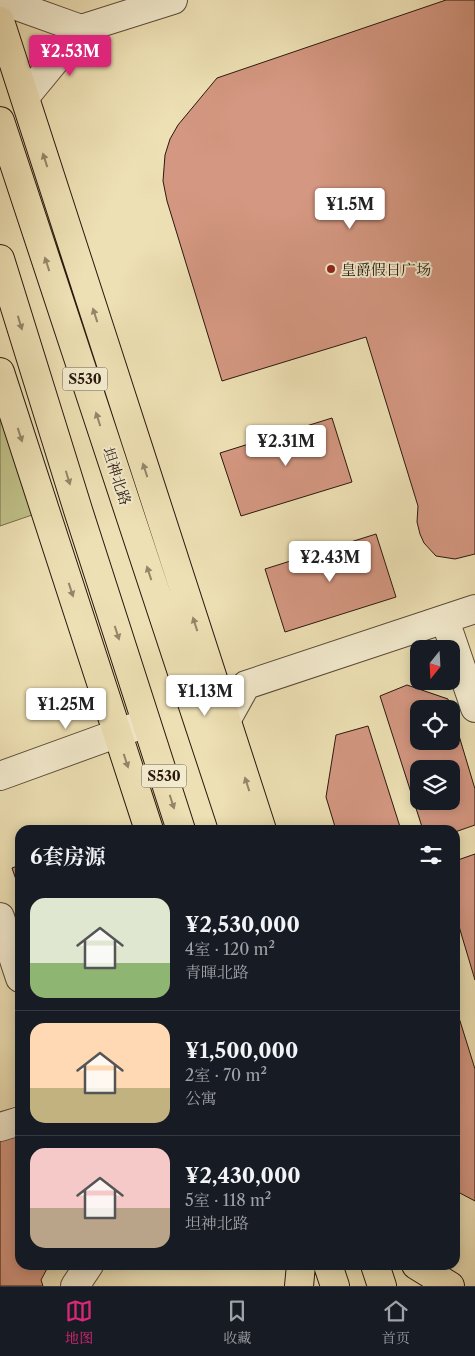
<!DOCTYPE html>
<html lang="zh">
<head>
<meta charset="utf-8">
<style>
	body { margin:0; font-family:"Libre Caslon Text","Noto Serif SC",serif; background:#242831; color:#f1f3f6; height:100vh; display:flex; flex-direction:column; font-size:19px; white-space:nowrap }
	* { box-sizing:border-box; margin:0 }
	p { font-size:16px; color:#9ea1a6 }
	.icon { flex:none; width:28px; height:28px; fill:none; stroke:currentColor; stroke-width:2; stroke-linecap:round; stroke-linejoin:round }
	.map { position:relative; flex:1; overflow:hidden }
	.details { position:absolute; left:15px; top:825px; width:445px; height:445px; display:flex; flex-direction:column; background:#171b24; border-radius:15px; box-shadow:0 2px 12px #0003 }
	.details>* { flex:none }
	.needle { width:32px; rotate:198deg }
	.fabs { position:absolute; left:410px; top:640px; display:grid; gap:10px }
	.fabs a { display:grid; place-items:center; width:50px; height:50px; border-radius:10px; background:#171b24; box-shadow:0 2px 12px #0003; font-size:25px }
	.price { position:absolute; translate:-50% -42px; padding:0 11px; border-radius:5px; background:#fff; color:#222; font-size:16px; line-height:32px; filter:drop-shadow(0 1px 2px #0008) }
	.price::after { content:''; position:absolute; left:50%; top:30px; width:15px; height:11px; margin-left:-8px; background:inherit; clip-path:polygon(0 0,100% 0,50% 100%) }
	.price.on { background:#db2777; color:#fff }
	ul { padding:0; list-style:none }
	li { display:flex; align-items:center; gap:15px; height:125px; padding:0 15px }
	li+li { border-top:1px solid #363941 }
	li span { display:grid; place-items:center; flex:none; width:140px; height:100px; border-radius:15px; color:#555 }
	li>.icon { margin-inline-start:auto }
	span .icon { width:60px; height:60px; fill:#fffc; stroke-width:1 }
	li b { font-size:21px }
	h2 { display:flex; justify-content:space-between; align-items:center; height:60px; padding:0 15px; font-size:21px }
	.dock { display:flex; justify-content:space-around; align-items:center; height:70px; border-top:1px solid #363941; background:#171b24; font-size:14px; color:#9ea1a6 }
	.dock a { display:grid; justify-items:center; gap:2px }
	.dock .on { color:#db2777 }
	.map>svg:first-child { display:block }
</style>
</head>
<body>
<div class="map">
<svg width="475" height="1286" viewBox="0 0 475 1286">
	<rect width="100%" height="100%" fill="#ede0b4"/>
	<filter id="stains"><feTurbulence type="fractalNoise" baseFrequency=".004" numOctaves="4"/><feColorMatrix values="0 0 0 0 .2 0 0 0 0 .09 0 0 0 0 .02 0 0 0 .5 -.17"/></filter>
	<radialGradient id="worn" r=".72"><stop offset=".6" stop-color="#630" stop-opacity="0"/><stop offset="1" stop-color="#630" stop-opacity=".3"/></radialGradient>
	<path fill="#c0c088" stroke="#746c4c" d="M0 405 35 514 0 526Z"/>
	<path fill="#d49781" stroke="#29190f" fill-rule="evenodd" d="M446 0H475V554L455 559 436 556 424 543 420 534 417 522 418 506 366 337 222 381 167 201 163 181 165 155 170 139 178 125 217 78Z
		M332 418 352 482 241 516 220 453Z
		M376 534 396 597 285 632 265 569Z
		M407 685 448 699 451 709H419V741H451V709L475 789V825L455 832V830H423L380 696ZM419 769H451V801H419Z
		M368 726 401 830H336L326 797 336 735Z
		M475 854V980L455 913V861Z
		M20 865V891L12 868Z
		M455 1005 475 1069V1201L458 1192 455 1182Z
		M20 1133V1265H49L41 1280 43 1286H0V1140Z"/>
	<g fill="none" stroke-linecap="round" stroke-linejoin="round">
		<g stroke="#5a4b38" stroke-width="30">
			<path id="minor" d="M0 0 81 29
				M81 29 173 0
				M25 97 81 29
				M445 620 475 708
				M222 736 226 721 246 685 475 609
				M0 776 146 723
				M0 917 20 978
				M0 1127 20 1121
				M75 1286 89 1265"/>
		</g>
		<g stroke="#29190f" stroke-width="30">
			<path id="major" d="M0 21 262 830
				M0 121 234 830
				M0 259 78 510 181 830
				M0 372 149 830
				M328 1265 335 1286
				M375 1265 382 1286
				M416 1265 450 1286
				M299 1286 301 1265"/>
		</g>
		<use href="#minor" stroke="#f3ebce" stroke-width="28"/>
		<use href="#major" stroke="#ede0b4" stroke-width="28"/>
	</g>
	<defs><path id="oneway-solid" d="M-6-.8H1V-3.2L6.5 0L1 3.2V.8H-6Z" transform="scale(1.25)"/></defs>
	<g fill="#95866a">
		<use href="#oneway-solid" transform="translate(45 160) rotate(-108)"/>
		<use href="#oneway-solid" transform="translate(47 264) rotate(-108)"/>
		<use href="#oneway-solid" transform="translate(95 315) rotate(-108)"/>
		<use href="#oneway-solid" transform="translate(20 323) rotate(73)"/>
		<use href="#oneway-solid" transform="translate(98 419) rotate(-108)"/>
		<use href="#oneway-solid" transform="translate(20 435) rotate(72)"/>
		<use href="#oneway-solid" transform="translate(145 470) rotate(-108)"/>
		<use href="#oneway-solid" transform="translate(68 478) rotate(73)"/>
		<use href="#oneway-solid" transform="translate(149 573) rotate(-108)"/>
		<use href="#oneway-solid" transform="translate(71 590) rotate(72)"/>
		<use href="#oneway-solid" transform="translate(195 624) rotate(-108)"/>
		<use href="#oneway-solid" transform="translate(117 633) rotate(72)"/>
		<use href="#oneway-solid" transform="translate(126 761) rotate(72)"/>
		<use href="#oneway-solid" transform="translate(247 784) rotate(-108)"/>
		<use href="#oneway-solid" transform="translate(172 802) rotate(72)"/>
	</g>
	<circle fill="#8f2418" stroke="#f3ebce" stroke-width="2" cx="331" cy="269" r="5"/>
	<g text-anchor="middle" dominant-baseline="central" stroke-width="4" stroke-linejoin="round" paint-order="stroke">
		<g fill="#f3ebce" stroke="#665848" stroke-width="1">
			<rect x="62.5" y="367.5" width="45" height="23" rx="4"/>
			<rect x="141.5" y="764.5" width="45" height="23" rx="4"/>
		</g>
		<g font-size="14" font-weight="bold" fill="#29190f">
			<text x="85" y="379">S530</text>
			<text x="164" y="776">S530</text>
		</g>
		<g font-size="15" fill="#29190f" stroke="#f3ebce" text-anchor="start">
			<text x="341" y="269">皇爵假日广场</text>
		</g>
		<g font-size="15" fill="#29190f" stroke="#f3ebce">
			<text transform="translate(117 476) rotate(72)">坦神北路</text>
		</g>
	</g>
	<rect width="100%" height="100%" filter="url(#stains)"/>
	<rect width="100%" height="100%" fill="url(#worn)"/>
</svg>
<div class="fabs">
<a><svg class="needle" viewBox="-14 -14 28 28"><path d="M0-13l5 13h-10z" fill="#e53935"/><path d="M0 13l5-13h-10z" fill="#9ea1a6"/></svg></a>
<a><svg class="icon" aria-label="locate" viewBox="0 0 24 24"><circle cx="12" cy="12" r="6"/><path d="M12 2v4M12 18v4M2 12h4M18 12h4"/></svg></a>
<a><svg class="icon" aria-label="layers" viewBox="0 0 24 24"><path d="M12 4l9 5-9 5-9-5zM3 14l9 5 9-5"/></svg></a>
</div>
<b class="price on" style="left:70px;top:77px">¥2.53M</b>
<b class="price" style="left:350px;top:230px">¥1.5M</b>
<b class="price" style="left:286px;top:467px">¥2.31M</b>
<b class="price" style="left:330px;top:583px">¥2.43M</b>
<b class="price" style="left:205px;top:717px">¥1.13M</b>
<b class="price" style="left:66px;top:730px">¥1.25M</b>
<section class="details">
<h2>6套房源<svg class="icon" aria-label="filters" viewBox="0 0 24 24"><path d="M4 7h16M4 17h16"/><circle cx="9" cy="7" r="2"/><circle cx="15" cy="17" r="2"/></svg></h2>
<ul>
<li><span style="background:linear-gradient(#dfe7d0 65%,#8fb573 0)"><svg class="icon" aria-label="home" viewBox="0 0 24 24"><path d="M3 11l9-7 9 7M6 9v11h12V9"/></svg></span><div><b>¥2,530,000</b><p>4室 · 120 m²</p><p>青暉北路</p></div></li>
<li><span style="background:linear-gradient(#ffd9b3 65%,#c2b280 0)"><svg class="icon" aria-label="home" viewBox="0 0 24 24"><path d="M3 11l9-7 9 7M6 9v11h12V9"/></svg></span><div><b>¥1,500,000</b><p>2室 · 70 m²</p><p>公寓</p></div></li>
<li><span style="background:linear-gradient(#f6c9c9 60%,#b9a48a 0)"><svg class="icon" aria-label="home" viewBox="0 0 24 24"><path d="M3 11l9-7 9 7M6 9v11h12V9"/></svg></span><div><b>¥2,430,000</b><p>5室 · 118 m²</p><p>坦神北路</p></div></li>
</ul>
</section>
</div>
<nav class="dock">
<a class="on"><svg class="icon" aria-label="map" viewBox="0 0 24 24"><path d="M3 6l6-2 6 2 6-2v14l-6 2-6-2-6 2zM9 4v14M15 6v14"/></svg>地图</a>
<a><svg class="icon" aria-label="saved" viewBox="0 0 24 24"><path d="M7 4h10v16l-5-4-5 4z"/></svg>收藏</a>
<a><svg class="icon" aria-label="home" viewBox="0 0 24 24"><path d="M3 11l9-7 9 7M6 9v11h12V9"/></svg>首页</a>
</nav>
</body>
</html>
